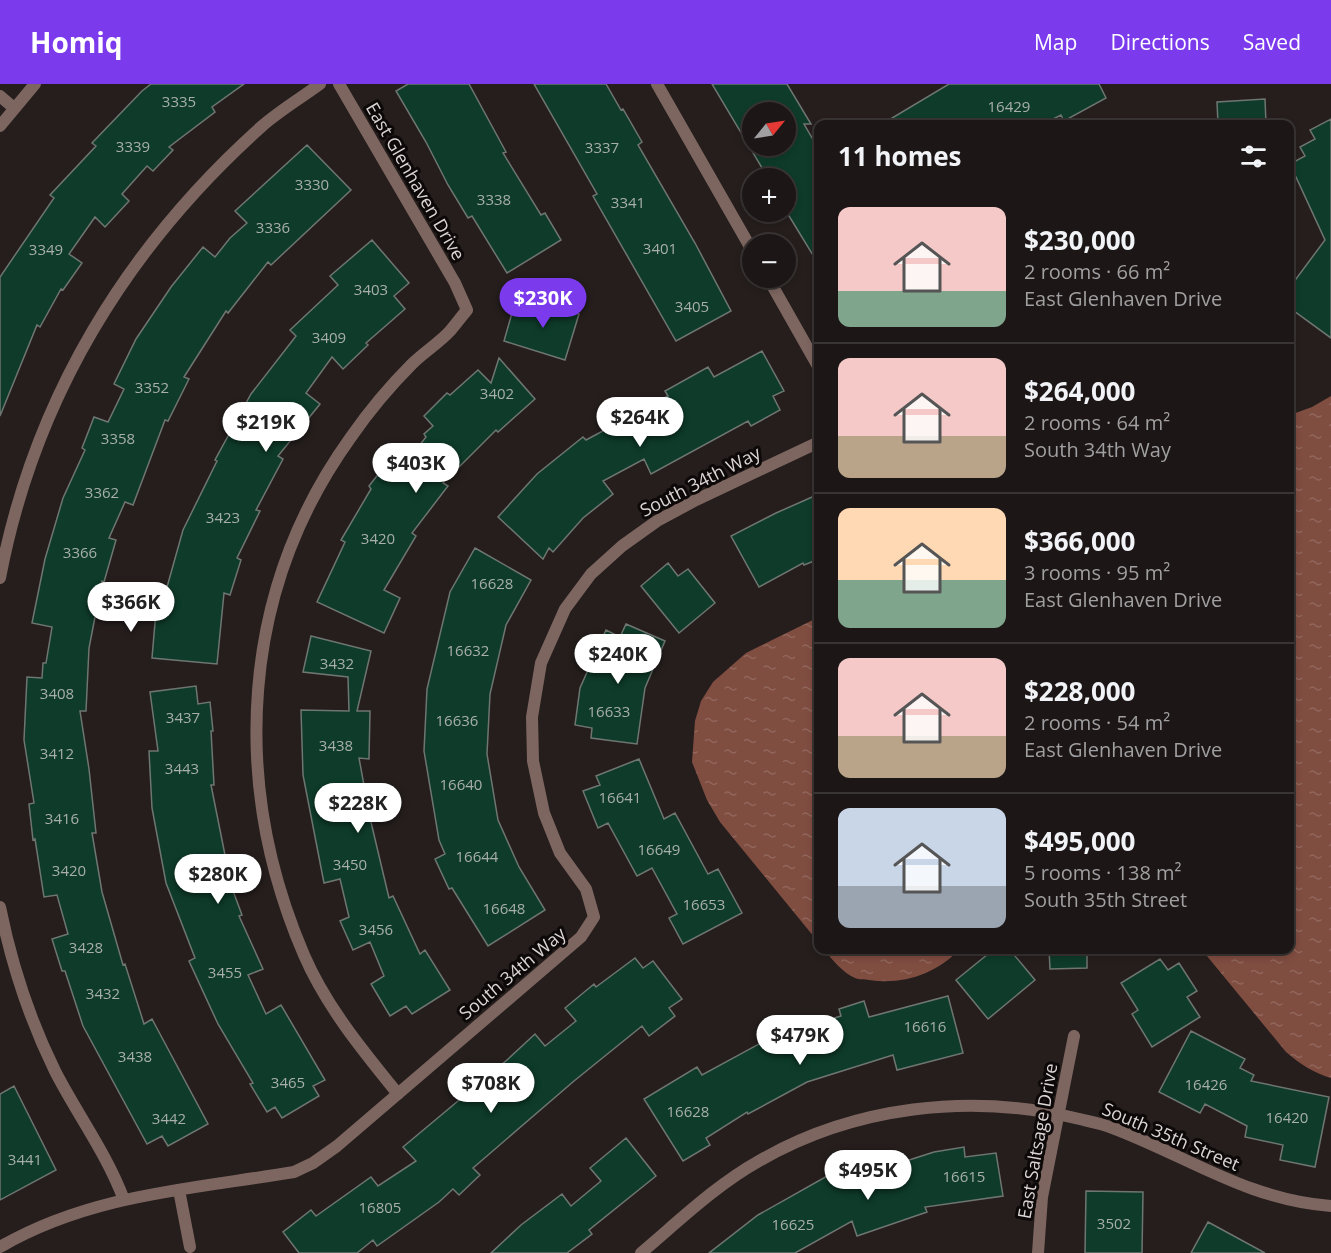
<!DOCTYPE html>
<html lang="en">
<head>
<meta charset="utf-8">
<style>
	body { margin:0; font-family:"Open Sans",sans-serif; background:#292323; color:#f1f3f6; height:100vh; display:flex; flex-direction:column; font-size:22px; white-space:nowrap }
	* { box-sizing:border-box; margin:0 }
	p { font-size:20px; color:#a09fa1 }
	.icon { flex:none; width:33px; height:33px; fill:none; stroke:currentColor; stroke-width:2; stroke-linecap:round; stroke-linejoin:round }
	.map { position:relative; flex:1; overflow:hidden }
	.drawer { position:absolute; left:814px; top:36px; width:480px; height:834px; display:flex; flex-direction:column; background:#1c1616; border-radius:12px; box-shadow:0 3px 9px #0003,0 0 0 2px #3a3535 }
	.drawer>* { flex:none }
	.needle { width:39px; rotate:60deg }
	.buttons { position:absolute; left:742px; top:18px; display:grid; gap:12px }
	.buttons a { display:grid; place-items:center; width:54px; height:54px; border-radius:50%; background:#1c1616; box-shadow:0 3px 9px #0003,0 0 0 2px #3a3535; font-size:30px }
	.price { position:absolute; translate:-50% -51px; padding:0 14px; border-radius:21px; background:#fff; color:#222; font-size:20px; line-height:39px; filter:drop-shadow(0 2px 3px #0008) }
	.price::after { content:''; position:absolute; left:50%; top:36px; width:18px; height:14px; margin-left:-9px; background:inherit; clip-path:polygon(0 0,100% 0,50% 100%) }
	.price.current { background:#7c3aed; color:#fff }
	ul { padding:0; list-style:none }
	li { display:flex; align-items:center; gap:18px; height:150px; padding:0 24px }
	li+li { border-top:2px solid #3a3535 }
	li span { display:grid; place-items:center; flex:none; width:168px; height:120px; border-radius:12px; color:#555 }
	li>.icon { margin-inline-start:auto }
	span .icon { width:72px; height:72px; fill:#fffc; stroke-width:1 }
	li b { font-size:26px }
	h2 { display:flex; justify-content:space-between; align-items:center; height:72px; padding:0 24px; font-size:26px }
	header { display:flex; align-items:center; gap:36px; box-sizing:border-box; height:84px; padding:0 30px; background:#7c3aed; color:#fff }
	header strong { font-size:28px }
	nav { display:flex; gap:33px; margin-inline-start:auto; font-size:21px }
	.map>svg:first-child { display:block }
</style>
</head>
<body>
<header>
<strong>Homiq</strong>
<nav><a>Map</a><a>Directions</a><a>Saved</a></nav>
</header>
<div class="map">
<svg width="1331" height="1169" viewBox="0 0 1331 1169">
	<defs>
		<pattern id="water-ripples" width="26" height="14" patternUnits="userSpaceOnUse" patternTransform="scale(1.5)"><rect width="26" height="14" fill="#804d41"/><path d="M2 4q2-2 4 0t4 0M15 11q2-2 4 0t4 0" fill="none" stroke="#91665c"/></pattern>
	</defs>
	<rect width="100%" height="100%" fill="#251e1d"/>
	<path fill="url(#water-ripples)" d="M1331 312V994C1314 989 1300 980 1286 968L1202 866H1290V331L1312 323Z
		M819 533V859L720 738 707 716 692 678 695 637 701 617 713 598 746 569Z
		M824 866H959C935 890 904 901 869 896 865 895 859 896 855 894 843 889 833 876 824 866Z"/>
	<path fill="#0e3b2a" stroke="#6f7672" stroke-width="1.5" fill-rule="evenodd" d="M151 0H244L212 23 215 28 169 63 173 66 153 87 147 82 122 110 129 117 105 143 95 133 69 170 82 179 63 206 61 205 40 243 37 241 0 332V193L54 114 50 111 96 62 92 59 142 7Z
		M408 0H469L506 68 503 69 541 131 545 129 561 156 507 189 472 132 468 134 448 101 426 58 396 7Z
		M534 0H606L621 26 623 25 642 58 638 61 695 159 731 227 676 257 593 112 597 110Z
		M712 0H787L811 40H804L819 66V181L786 127V94H768ZM753 28H786V62H753Z
		M949 0H1099L1106 14 1064 37 1061 31 1043 40H882Z
		M1265 15 1266 40H1218L1217 18Z
		M1331 35V254L1290 224V203L1325 156 1290 80 1305 72 1300 63 1315 55 1310 46Z
		M307 61 351 106 271 181 268 178 228 229 226 227 184 293 189 295 168 337 165 336 133 421 125 418 109 454 116 456 104 498 102 497 89 564 86 627H80L89 685 96 749H92L102 808 123 881 125 880 144 940 152 935 208 1040 168 1062 162 1052 147 1060 83 942 65 887H62L52 855 68 850 57 811 44 813 35 755 33 756 29 720 34 719 24 656 27 593 42 594 43 579H46L52 543 32 539 45 475 63 414 85 366 82 364 94 333 108 338 124 305 114 300 136 255 171 203 203 163 215 173 230 154 247 139 235 127Z
		M372 156 409 199 394 212 405 225 366 259 368 261 343 285 332 273 306 309 320 320 278 372 283 375 256 426 260 427 237 474 241 476 230 511 224 509 217 580 152 574 156 527 160 528 183 446 217 377 215 376 251 310 296 252 290 246 338 201 330 192Z
		M535 216 579 230 565 276 504 257 514 222 532 227Z
		M762 267 784 307 773 312 780 326 751 342 748 337 651 390 644 375 603 397 613 410 583 434 553 468 549 464 543 475 498 433 537 390 583 353 586 356 668 312 665 307 708 283 714 293Z
		M499 274 535 315 498 348 496 346 443 399 448 402 412 449 416 452 384 506 400 514 384 549 317 518 345 458 341 456 371 405 369 402 390 375 402 384 426 353 424 350 433 342 424 332 447 309 450 311 478 286 491 299Z
		M819 410V475L804 481 803 479 759 503 731 452 776 429Z
		M475 464 531 496 506 541 490 610 487 670 498 736 519 783 545 826 488 862 452 804 449 805 435 775 445 770 439 756 424 667 427 605 450 508Z
		M668 479 678 492 688 485 715 519 679 549 641 502Z
		M626 540 665 557 645 604 637 660 591 654 592 644 575 641 580 604 606 546 620 553Z
		M311 552 371 567 357 627H370L369 675 359 674 370 734 389 814 393 812 420 870 425 866 450 906 412 930 406 922 390 932 371 900 384 892 370 858 353 866 340 837 349 833 340 795 324 799 303 691 301 626 349 627 348 593 303 588Z
		M196 602 198 620 210 618 213 647H211L214 701H211L225 771 220 772 242 831 239 832 263 885 248 891 266 930 281 921 325 996 313 1002 319 1012 282 1034 275 1023 267 1028 250 1000 253 999 218 940 189 877 195 874 166 799 152 724 149 667H158L150 608Z
		M639 675 664 735 675 729 708 790 718 785 742 829 683 860 669 834 677 830 652 784 637 792 608 739 598 744 583 707 600 701 596 692Z
		M993 866H1010L1035 896 988 935 956 896Z
		M1049 866H1087V884L1050 885Z
		M635 874 643 884 653 877 682 915 669 924 675 932 649 952 642 942 574 997 473 1084 480 1091 459 1111 453 1105 439 1118 377 1162 373 1156 357 1169H299L283 1148 311 1126 316 1132 371 1093 378 1102 416 1077 403 1063 507 976 535 950 545 962 576 937 565 924 594 900 596 903Z
		M1160 875 1168 886 1179 879 1197 907 1187 913 1200 933 1152 963 1132 930 1138 926 1121 899Z
		M948 912 963 969 897 986 893 971 807 998 748 1030 747 1028 706 1054 710 1061 683 1077 644 1015 697 983 702 991 781 948 782 950 841 932 839 925 864 917 869 933Z
		M1191 947 1245 975 1240 984 1254 991 1251 997 1329 1013 1315 1083 1280 1076 1283 1061 1245 1053 1247 1042 1205 1020 1200 1029 1159 1008Z
		M14 1002 56 1086 0 1116V1010Z
		M626 1054 656 1092 589 1146 592 1150 567 1169H491L521 1141 562 1110 571 1122 601 1097 590 1084Z
		M964 1063 965 1073 996 1069 1003 1112 925 1123 927 1128 857 1152 852 1137 795 1169H709L758 1131 829 1091 872 1077 875 1087 934 1068Z
		M1086 1107 1143 1108 1142 1169H1085Z
		M1208 1138 1265 1169H1191Z"/>
	<g fill="none" stroke-linecap="round" stroke-linejoin="round">
		<path stroke="#7e6660" stroke-width="12" d="M339 0 455 199 467 226C461 233 456 240 450 247 439 259 424 268 412 280 390 302 369 327 351 353 240 507 230 699 304 871 326 922 363 967 398 1010
			M657 0 753 168
			M768 194 819 284
			M0 494C34 315 126 164 261 43 279 27 301 14 320 0
			M0 823C11 878 30 936 55 987 77 1030 107 1070 124 1116
			M179 1106 190 1163
			M0 1163C91 1110 193 1105 294 1088L313 1079 337 1062 581 853 594 833 586 805 560 769 544 729 533 677 532 633 541 579 565 525 591 490 622 462 657 437 696 416 819 358
			M641 1169C679 1137 716 1101 759 1077 854 1022 970 1009 1075 1034 1087 1037 1099 1039 1110 1043 1186 1071 1247 1116 1331 1122
			M1038 1169 1042 1113 1074 952"/>
		<path stroke="#7e6660" stroke-width="12" d="M0 12 14 24
			M0 42 35 0"/>
	</g>
	<g text-anchor="middle" dominant-baseline="central" stroke-width="6" stroke-linejoin="round" paint-order="stroke">
		<g font-size="15" fill="#a8afaa">
			<text x="179" y="17">3335</text>
			<text x="1009" y="22">16429</text>
			<text x="133" y="62">3339</text>
			<text x="602" y="63">3337</text>
			<text x="312" y="100">3330</text>
			<text x="494" y="115">3338</text>
			<text x="628" y="118">3341</text>
			<text x="273" y="143">3336</text>
			<text x="660" y="164">3401</text>
			<text x="46" y="165">3349</text>
			<text x="371" y="205">3403</text>
			<text x="692" y="222">3405</text>
			<text x="329" y="253">3409</text>
			<text x="152" y="303">3352</text>
			<text x="497" y="309">3402</text>
			<text x="118" y="354">3358</text>
			<text x="102" y="408">3362</text>
			<text x="223" y="433">3423</text>
			<text x="378" y="454">3420</text>
			<text x="80" y="468">3366</text>
			<text x="492" y="499">16628</text>
			<text x="468" y="566">16632</text>
			<text x="337" y="579">3432</text>
			<text x="57" y="609">3408</text>
			<text x="609" y="627">16633</text>
			<text x="183" y="633">3437</text>
			<text x="457" y="636">16636</text>
			<text x="336" y="661">3438</text>
			<text x="57" y="669">3412</text>
			<text x="182" y="684">3443</text>
			<text x="461" y="700">16640</text>
			<text x="620" y="713">16641</text>
			<text x="62" y="734">3416</text>
			<text x="659" y="765">16649</text>
			<text x="477" y="772">16644</text>
			<text x="350" y="780">3450</text>
			<text x="69" y="786">3420</text>
			<text x="704" y="820">16653</text>
			<text x="504" y="824">16648</text>
			<text x="376" y="845">3456</text>
			<text x="86" y="863">3428</text>
			<text x="225" y="888">3455</text>
			<text x="103" y="909">3432</text>
			<text x="925" y="942">16616</text>
			<text x="135" y="972">3438</text>
			<text x="288" y="998">3465</text>
			<text x="1206" y="1000">16426</text>
			<text x="688" y="1027">16628</text>
			<text x="1287" y="1033">16420</text>
			<text x="169" y="1034">3442</text>
			<text x="25" y="1075">3441</text>
			<text x="964" y="1092">16615</text>
			<text x="380" y="1123">16805</text>
			<text x="1114" y="1139">3502</text>
			<text x="793" y="1140">16625</text>
		</g>
		<g font-size="18" fill="#dbd6d5" stroke="#0c0908">
			<text transform="translate(416 97) rotate(60)">East Glenhaven Drive</text>
			<text transform="translate(700 397) rotate(-27)">South 34th Way</text>
			<text transform="translate(512 889) rotate(-40)">South 34th Way</text>
			<text transform="translate(1171 1052) rotate(23)">South 35th Street</text>
			<text transform="translate(1037 1057) rotate(-80)">East Saltsage Drive</text>
		</g>
	</g>
</svg>
<div class="buttons">
<a><svg class="needle" viewBox="-14 -14 28 28"><path d="M0-13l5 13h-10z" fill="#e53935"/><path d="M0 13l5-13h-10z" fill="#a09fa1"/></svg></a>
<a>+</a>
<a>−</a>
</div>
<b class="price current" style="left:543px;top:245px">$230K</b>
<b class="price" style="left:640px;top:364px">$264K</b>
<b class="price" style="left:266px;top:369px">$219K</b>
<b class="price" style="left:416px;top:410px">$403K</b>
<b class="price" style="left:131px;top:549px">$366K</b>
<b class="price" style="left:618px;top:601px">$240K</b>
<b class="price" style="left:358px;top:750px">$228K</b>
<b class="price" style="left:218px;top:821px">$280K</b>
<b class="price" style="left:800px;top:982px">$479K</b>
<b class="price" style="left:491px;top:1030px">$708K</b>
<b class="price" style="left:868px;top:1117px">$495K</b>
<section class="drawer">
<h2>11 homes<svg class="icon" aria-label="filters" viewBox="0 0 24 24"><path d="M4 7h16M4 17h16"/><circle cx="9" cy="7" r="2"/><circle cx="15" cy="17" r="2"/></svg></h2>
<ul>
<li><span style="background:linear-gradient(#f6c9c9 70%,#7fa58c 0)"><svg class="icon" aria-label="home" viewBox="0 0 24 24"><path d="M3 11l9-7 9 7M6 9v11h12V9"/></svg></span><div><b>$230,000</b><p>2 rooms · 66 m²</p><p>East Glenhaven Drive</p></div></li>
<li><span style="background:linear-gradient(#f6c9c9 65%,#b9a48a 0)"><svg class="icon" aria-label="home" viewBox="0 0 24 24"><path d="M3 11l9-7 9 7M6 9v11h12V9"/></svg></span><div><b>$264,000</b><p>2 rooms · 64 m²</p><p>South 34th Way</p></div></li>
<li><span style="background:linear-gradient(#ffd9b3 60%,#7fa58c 0)"><svg class="icon" aria-label="home" viewBox="0 0 24 24"><path d="M3 11l9-7 9 7M6 9v11h12V9"/></svg></span><div><b>$366,000</b><p>3 rooms · 95 m²</p><p>East Glenhaven Drive</p></div></li>
<li><span style="background:linear-gradient(#f6c9c9 65%,#b9a48a 0)"><svg class="icon" aria-label="home" viewBox="0 0 24 24"><path d="M3 11l9-7 9 7M6 9v11h12V9"/></svg></span><div><b>$228,000</b><p>2 rooms · 54 m²</p><p>East Glenhaven Drive</p></div></li>
<li><span style="background:linear-gradient(#c9d6e8 65%,#9aa5b1 0)"><svg class="icon" aria-label="home" viewBox="0 0 24 24"><path d="M3 11l9-7 9 7M6 9v11h12V9"/></svg></span><div><b>$495,000</b><p>5 rooms · 138 m²</p><p>South 35th Street</p></div></li>
</ul>
</section>
</div>
</body>
</html>
